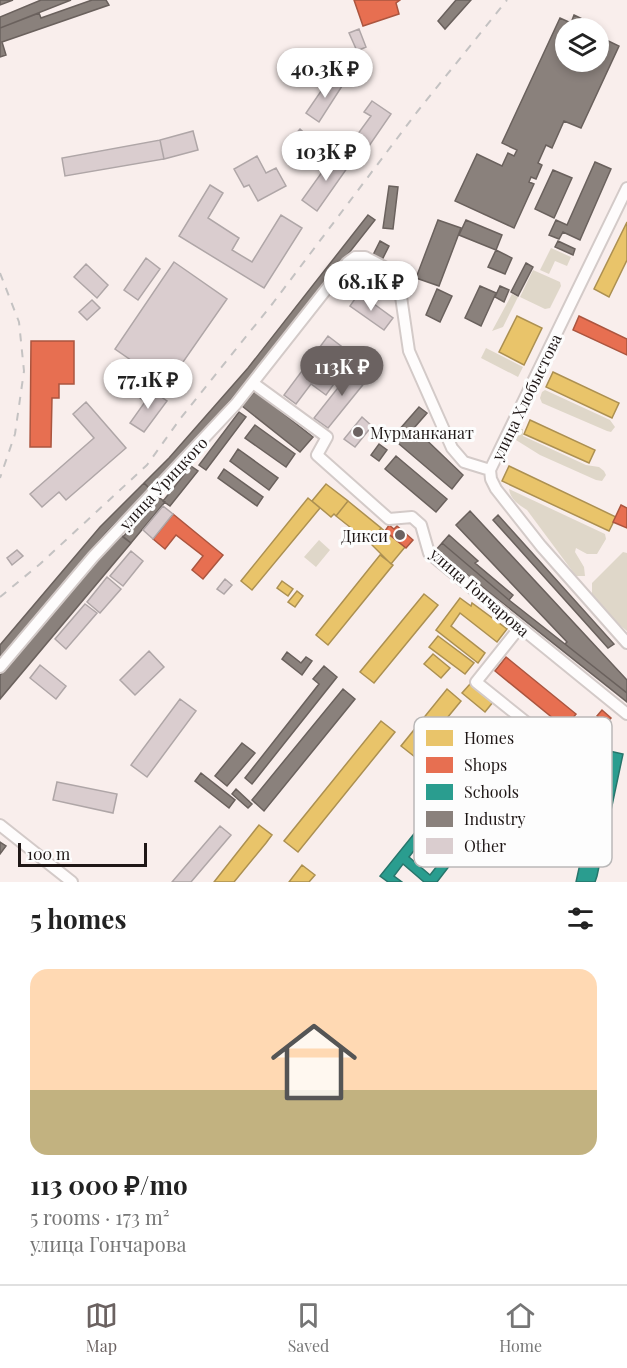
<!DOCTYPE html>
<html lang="en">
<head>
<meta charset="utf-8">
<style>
	body { margin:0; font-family:"Playfair Display",serif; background:#f6f6f6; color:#222; height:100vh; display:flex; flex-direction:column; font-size:22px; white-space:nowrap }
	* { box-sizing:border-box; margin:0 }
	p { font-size:20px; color:#767676 }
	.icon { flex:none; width:33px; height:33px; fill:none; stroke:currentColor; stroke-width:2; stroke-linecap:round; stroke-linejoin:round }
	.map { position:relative; height:882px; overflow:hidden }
	.panel { display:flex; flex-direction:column; background:#fff; flex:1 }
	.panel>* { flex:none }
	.buttons { position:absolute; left:555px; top:18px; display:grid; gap:12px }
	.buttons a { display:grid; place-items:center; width:54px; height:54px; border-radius:50%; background:#fff; box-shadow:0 3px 9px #0003; font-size:30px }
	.scale { position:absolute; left:18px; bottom:15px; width:129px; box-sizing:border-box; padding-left:6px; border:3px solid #1f1716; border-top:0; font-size:16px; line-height:21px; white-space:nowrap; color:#1f1716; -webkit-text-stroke:4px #fdfdfd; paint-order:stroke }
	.price { position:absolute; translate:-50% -51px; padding:0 14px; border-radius:21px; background:#fff; color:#222; font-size:20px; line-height:39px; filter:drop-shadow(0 2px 3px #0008) }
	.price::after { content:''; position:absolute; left:50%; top:36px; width:18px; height:14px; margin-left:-9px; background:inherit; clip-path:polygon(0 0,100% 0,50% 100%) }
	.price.active { background:#6b6261; color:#fff }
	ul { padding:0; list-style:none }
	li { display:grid; align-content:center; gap:12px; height:318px; padding:0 30px }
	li+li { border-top:2px solid #e0e0e0 }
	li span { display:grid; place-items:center; height:186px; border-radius:18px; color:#555 }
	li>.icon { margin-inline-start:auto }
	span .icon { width:108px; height:108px; fill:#fffc; stroke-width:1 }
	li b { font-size:26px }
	h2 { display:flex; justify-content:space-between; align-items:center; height:72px; padding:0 30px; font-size:26px }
	.menu { display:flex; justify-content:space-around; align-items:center; height:84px; border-top:2px solid #e0e0e0; background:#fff; font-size:16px; color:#767676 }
	.menu a { display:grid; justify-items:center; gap:3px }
	.menu .active { color:#6b6261 }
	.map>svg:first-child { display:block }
</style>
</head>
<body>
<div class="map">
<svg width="627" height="882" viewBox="0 0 627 882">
	<rect width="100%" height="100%" fill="#f9eeec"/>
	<path fill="#dfd7c9" d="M551 248 571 257 567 266 555 261 549 274 540 270Z
		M533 270 560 282 561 286 550 308 545 309 520 297Z
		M512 294 518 297 503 327 492 331Z
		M486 348 523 367 518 377 481 358Z
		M545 390 610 420 615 427 611 432 607 431 542 403 540 398 542 392Z
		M521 429H523V436L586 465 599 467 604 471 606 475 602 481 596 480 540 455 516 440Z
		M509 489 605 534 606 539 597 554H587L576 548 575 552 584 567 585 576H576L527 510C519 505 510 499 509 489Z
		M319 540 330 550 316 567 304 557Z
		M623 552 627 553V631L605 613 592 595V583Z"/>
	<path fill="#e9c46a" stroke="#ac9051" stroke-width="1.5" d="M627 222V260L609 297 594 289Z
		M517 316 542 328 524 365 499 352Z
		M553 372 619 403 612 418 546 387Z
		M530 420 595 450 589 463 524 434Z
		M509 466 616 517 609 531 502 481Z
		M326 484 348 501 336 516 334 514 331 517 312 501Z
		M308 498 320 508 252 590 241 581Z
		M348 501 381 528 370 543 336 516Z
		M381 528 405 547 391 564 370 543Z
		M380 555 393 565 328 645 316 635Z
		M282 581 293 589 288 596 277 588Z
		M297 591 303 596 295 607 288 602Z
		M424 594 438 605 374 683 360 672Z
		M460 598 471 606 472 603 507 629 497 642 460 613 451 626 485 653 478 663 436 630Z
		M438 636 474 663 465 674 429 647Z
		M433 654 450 668 441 678 424 664Z
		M470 684 493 702 485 712 462 693Z
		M447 689 461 701 415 757 401 746Z
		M514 716 543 739 534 750 505 727Z
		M381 721 395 732 298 852 284 841Z
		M259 825 272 835 266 843 234 882H214Z
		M302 865 315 875 309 882H289Z"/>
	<path fill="#e76f51" stroke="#ab553f" stroke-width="1.5" d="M354 0H400L396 3 399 14 363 26Z
		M579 316 627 339V355L573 330Z
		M31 341H74V384H59V398H52L51 447H30Z
		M621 505 627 508V528L613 522Z
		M173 514 223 555 203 579 192 570 203 556 176 535 165 549 153 539Z
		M389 525 394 529 397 526 413 540 406 548 385 531Z
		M506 657 576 714 565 728 495 671Z
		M602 710 611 718 606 723 597 716Z"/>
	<path fill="#2a9d8f" stroke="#27756b" stroke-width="1.5" d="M605 750 623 754 597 876 595 882H576Z
		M417 830 433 844 428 851 419 844 409 857 430 875 441 861 433 855 438 848 454 860 437 882H424L403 864 394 876 402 882H388L380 876Z"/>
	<path fill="#8a817c" stroke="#6a615d" stroke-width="1.5" d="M0 0H13L0 5Z
		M41 0H71L0 28V17Z
		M92 0H106L109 5 2 42 6 55 0 57V28L39 13 41 18Z
		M456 0H471L445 29 438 21Z
		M574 15 597 26 596 28H566V62H598V36L619 46 581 128 564 121 552 148 546 145 538 163 542 165 536 179 531 177 529 182 534 184 514 228 455 201 477 154 502 166 508 153 514 156 517 150 502 143 560 18 571 23Z
		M595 162 611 169 580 240 563 232 559 239 549 235 556 220 567 225Z
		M553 170 572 178 554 218 535 209Z
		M389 186 398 187 393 229 383 228Z
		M368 215 375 220 254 373 176 464 150 489 144 483 169 458 248 368Z
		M438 220 461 228 439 286 416 278Z
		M466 220 502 235 496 250 459 235Z
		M380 241 389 246 381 262 372 257Z
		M558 241 575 249 573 255 555 247Z
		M496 250 512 258 505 274 488 267Z
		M526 263 533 267 518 296 511 292Z
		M480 286 496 293 481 326 465 318Z
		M500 286 509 290 504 302 495 297Z
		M437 289 452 296 440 322 426 315Z
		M255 391 313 437 300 452 242 406Z
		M419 407 427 413 414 428 463 475 452 489 392 438Z
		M239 412 246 417 206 470 199 465Z
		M255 425 295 454 286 467 245 438Z
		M379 444 387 450 379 461 371 455Z
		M238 449 278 478 269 490 230 461Z
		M396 456 447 499 436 512 385 469Z
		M191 466 198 471 170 506 163 501Z
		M224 469 263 497 257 506 218 478Z
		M144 483 150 489 106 533 0 659V645L100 527Z
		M157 496 165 502 131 543 123 537Z
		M470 511 627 680V693L565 644 567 642 456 525Z
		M498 515 614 644 608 648 493 520Z
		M119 533 131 543 0 699V675Z
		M449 535 478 561 475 563 513 595 509 600 442 543Z
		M442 543 509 600 627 693V702L436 550Z
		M287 652 301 663 306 657 312 661 302 675 282 659Z
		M324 666 337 677 252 784 245 778 319 684 313 679Z
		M343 689 355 699 264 811 252 800Z
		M242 743 255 753 227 786 215 776Z
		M201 773 235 800 229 808 195 781Z
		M236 789 252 804 248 808 232 794Z
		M0 842 6 846 0 854Z"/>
	<path fill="#dacdcf" stroke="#afa6a7" stroke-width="1.5" d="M359 29 366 47 357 51 349 33Z
		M332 75 344 83 319 122 306 113Z
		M372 101 391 114 358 162 338 148 345 137 352 142 371 116 364 112Z
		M300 129 315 143 305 154 290 140Z
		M193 131 198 150 164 159 160 140Z
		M160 140 164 159 65 176 62 158Z
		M335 154 350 164 317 211 302 200Z
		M257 156 266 173 276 168 286 186 258 201 249 185 244 187 234 169Z
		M210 185 223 193 208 218 239 238 232 250 252 262 281 215 302 228 264 288 179 236Z
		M146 258 160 269 138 300 124 290Z
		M174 262 227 299 167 385 115 349Z
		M86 264 108 285 97 298 74 277Z
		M359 293 393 318 384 330 350 306Z
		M92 300 100 308 87 320 79 312Z
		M328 336 354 356 326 395 311 384 296 404 284 395Z
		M356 365 370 376 328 428 314 418Z
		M148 388 167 401 144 432 130 423 145 402 140 398Z
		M86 402 126 448 66 500 59 492 42 507 30 494 94 438 73 414Z
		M362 417 372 426 355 447 344 439Z
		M163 506 173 514 153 539 143 530Z
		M17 550 23 556 12 565 7 558Z
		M131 551 143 561 123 586 110 576Z
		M107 577 121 589 100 613 87 602Z
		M225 579 232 585 224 594 217 589Z
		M85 604 97 613 66 649 55 639Z
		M149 651 164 667 135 695 120 680Z
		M40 665 66 686 56 699 30 678Z
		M180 699 196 711 147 777 131 765Z
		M57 782 117 794 113 813 53 800Z
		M220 826 231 835 191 882H172Z"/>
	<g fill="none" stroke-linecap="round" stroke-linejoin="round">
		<g stroke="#d3cac8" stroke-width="14">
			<path id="minor" d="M627 188 490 470 491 479 496 489 541 546 627 643
				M253 383 327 437 317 455 389 519 412 517 421 525 429 553 627 714
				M520 627 476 682 562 751
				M0 667 93 557 236 404 347 263 355 257H365L386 268 399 283 409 351 452 448 464 462 490 470
				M0 825 72 882"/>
		</g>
		<use href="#minor" stroke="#fefcfc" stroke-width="10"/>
		<path stroke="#c4c2c2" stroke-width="2" stroke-dasharray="8 8" stroke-linecap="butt" d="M0 273 19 322 24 371 15 434 0 478
			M0 597 40 564 147 465 180 419 273 303 417 112 507 0"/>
	</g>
	<g fill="#6b6261" stroke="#fdfdfd" stroke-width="2">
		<circle cx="358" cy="432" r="6"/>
		<circle cx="400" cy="535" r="6"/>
	</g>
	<g text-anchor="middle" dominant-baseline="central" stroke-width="6" stroke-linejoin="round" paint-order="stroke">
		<g font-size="16" fill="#1f1716" stroke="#fdfdfd">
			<text transform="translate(526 397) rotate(-64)">улица Хлобыстова</text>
			<text transform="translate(163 483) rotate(-47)">улица Урицкого</text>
			<text transform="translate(480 592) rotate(41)">улица Гончарова</text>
		</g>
		<g font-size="16" fill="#1f1716" stroke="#fdfdfd" text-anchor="start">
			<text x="370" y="432">Мурманканат</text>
			<text x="388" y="535" text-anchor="end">Дикси</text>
		</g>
	</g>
	<rect x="414" y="717" width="198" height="150" rx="9" fill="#fdfdfd" stroke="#bab8b8" stroke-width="1.5"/>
	<rect x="426" y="730" width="27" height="16" fill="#e9c46a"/>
	<rect x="426" y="757" width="27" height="16" fill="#e76f51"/>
	<rect x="426" y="784" width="27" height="16" fill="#2a9d8f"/>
	<rect x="426" y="811" width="27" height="16" fill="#8a817c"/>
	<rect x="426" y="838" width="27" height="16" fill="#dacdcf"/>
	<g font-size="16" fill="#1f1716">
		<text x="464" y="744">Homes</text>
		<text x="464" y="771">Shops</text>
		<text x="464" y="798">Schools</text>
		<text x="464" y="825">Industry</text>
		<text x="464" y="852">Other</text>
	</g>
</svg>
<div class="buttons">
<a><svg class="icon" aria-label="layers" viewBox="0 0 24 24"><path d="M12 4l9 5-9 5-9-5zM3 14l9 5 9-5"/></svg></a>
</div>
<div class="scale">100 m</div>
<b class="price" style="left:325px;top:99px">40.3K ₽</b>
<b class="price" style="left:326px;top:182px">103K ₽</b>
<b class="price" style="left:371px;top:312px">68.1K ₽</b>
<b class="price active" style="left:342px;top:397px">113K ₽</b>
<b class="price" style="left:148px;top:410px">77.1K ₽</b>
</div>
<section class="panel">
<h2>5 homes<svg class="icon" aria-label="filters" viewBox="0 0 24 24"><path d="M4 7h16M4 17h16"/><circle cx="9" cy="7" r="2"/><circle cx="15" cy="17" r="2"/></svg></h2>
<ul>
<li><span style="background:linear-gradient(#ffd9b3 65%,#c2b280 0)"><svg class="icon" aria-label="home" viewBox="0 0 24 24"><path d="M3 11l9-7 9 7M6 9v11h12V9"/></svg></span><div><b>113 000 ₽/mo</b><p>5 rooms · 173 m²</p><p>улица Гончарова</p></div></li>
</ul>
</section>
<nav class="menu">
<a class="active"><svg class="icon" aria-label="map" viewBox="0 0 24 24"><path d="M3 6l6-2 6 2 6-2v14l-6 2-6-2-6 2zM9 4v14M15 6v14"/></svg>Map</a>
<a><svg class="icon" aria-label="saved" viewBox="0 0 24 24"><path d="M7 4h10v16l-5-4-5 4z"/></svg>Saved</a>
<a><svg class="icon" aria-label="home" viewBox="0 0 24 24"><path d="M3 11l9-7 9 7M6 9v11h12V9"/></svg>Home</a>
</nav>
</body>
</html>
